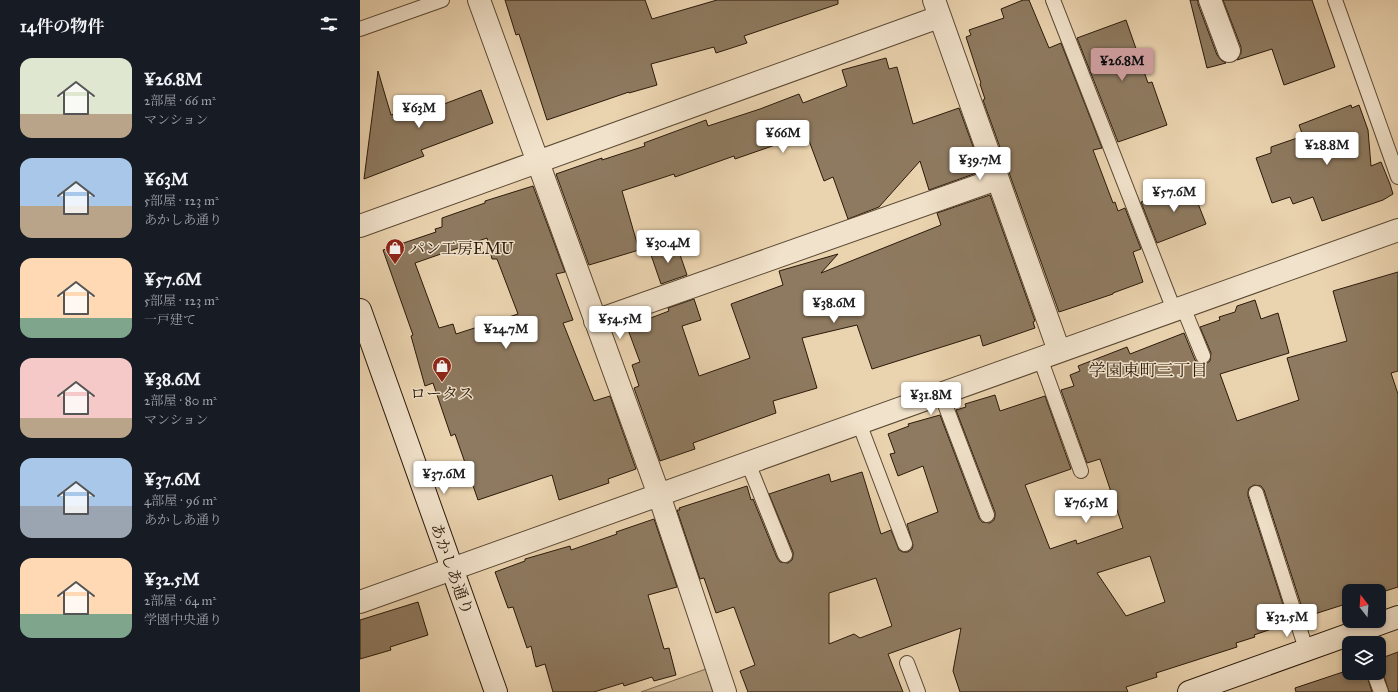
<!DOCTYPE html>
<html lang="ja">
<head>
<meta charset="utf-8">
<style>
	body { margin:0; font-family:"IM FELL Great Primer","Noto Serif JP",serif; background:#20242c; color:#f1f3f6; height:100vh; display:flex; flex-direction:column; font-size:15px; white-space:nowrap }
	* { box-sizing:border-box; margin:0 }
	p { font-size:13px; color:#9ea1a6 }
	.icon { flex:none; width:22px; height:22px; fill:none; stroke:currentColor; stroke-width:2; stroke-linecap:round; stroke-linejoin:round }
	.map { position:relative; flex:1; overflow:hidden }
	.panel { display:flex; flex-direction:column; background:#171b24; width:360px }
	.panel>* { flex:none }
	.needle { width:26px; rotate:343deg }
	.buttons { position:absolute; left:982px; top:584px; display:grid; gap:8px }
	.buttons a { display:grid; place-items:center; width:44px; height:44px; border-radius:8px; background:#171b24; box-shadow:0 2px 6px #0003; font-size:20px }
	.price { position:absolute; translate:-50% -34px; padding:0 9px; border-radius:4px; background:#fff; color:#222; font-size:13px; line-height:26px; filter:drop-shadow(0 1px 2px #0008) }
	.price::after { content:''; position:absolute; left:50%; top:24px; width:12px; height:9px; margin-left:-6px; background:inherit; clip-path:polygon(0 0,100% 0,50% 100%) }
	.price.current { background:#c59692; color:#111 }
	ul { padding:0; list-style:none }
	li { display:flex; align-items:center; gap:12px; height:100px; padding:0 20px }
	li span { display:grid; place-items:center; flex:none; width:112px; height:80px; border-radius:12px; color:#555 }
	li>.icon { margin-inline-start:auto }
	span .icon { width:48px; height:48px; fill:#fffc; stroke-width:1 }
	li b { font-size:17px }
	h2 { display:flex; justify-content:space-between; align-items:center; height:48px; padding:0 20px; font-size:17px }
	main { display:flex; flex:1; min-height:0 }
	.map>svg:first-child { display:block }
</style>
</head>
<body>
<main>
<section class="panel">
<h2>14件の物件<svg class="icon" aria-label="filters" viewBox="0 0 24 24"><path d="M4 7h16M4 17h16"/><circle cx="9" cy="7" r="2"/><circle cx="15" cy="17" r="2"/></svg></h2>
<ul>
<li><span style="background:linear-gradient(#dfe7d0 70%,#b9a48a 0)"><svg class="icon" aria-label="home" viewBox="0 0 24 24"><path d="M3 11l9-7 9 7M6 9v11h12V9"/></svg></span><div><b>¥26.8M</b><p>2部屋 · 66 m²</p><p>マンション</p></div></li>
<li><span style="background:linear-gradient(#a9c7e8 60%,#b9a48a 0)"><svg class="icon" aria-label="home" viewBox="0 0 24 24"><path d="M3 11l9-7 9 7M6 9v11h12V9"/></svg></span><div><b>¥63M</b><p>5部屋 · 123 m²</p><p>あかしあ通り</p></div></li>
<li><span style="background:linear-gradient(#ffd9b3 75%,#7fa58c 0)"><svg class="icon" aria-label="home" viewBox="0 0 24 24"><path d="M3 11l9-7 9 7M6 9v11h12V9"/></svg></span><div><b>¥57.6M</b><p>5部屋 · 123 m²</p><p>一戸建て</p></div></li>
<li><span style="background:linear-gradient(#f6c9c9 75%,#b9a48a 0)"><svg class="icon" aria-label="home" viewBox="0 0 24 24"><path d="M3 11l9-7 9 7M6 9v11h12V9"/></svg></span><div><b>¥38.6M</b><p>2部屋 · 80 m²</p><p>マンション</p></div></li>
<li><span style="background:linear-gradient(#a9c7e8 60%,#9aa5b1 0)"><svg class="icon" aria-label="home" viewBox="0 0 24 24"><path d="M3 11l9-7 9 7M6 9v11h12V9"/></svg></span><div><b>¥37.6M</b><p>4部屋 · 96 m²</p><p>あかしあ通り</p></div></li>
<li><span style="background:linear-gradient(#ffd9b3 70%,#7fa58c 0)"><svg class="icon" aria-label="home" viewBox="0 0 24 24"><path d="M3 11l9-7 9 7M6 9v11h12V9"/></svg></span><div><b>¥32.5M</b><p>2部屋 · 64 m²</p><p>学園中央通り</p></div></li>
</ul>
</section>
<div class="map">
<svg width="1038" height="692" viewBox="0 0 1038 692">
	<rect width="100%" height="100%" fill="#ead3af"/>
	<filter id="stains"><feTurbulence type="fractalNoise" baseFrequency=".005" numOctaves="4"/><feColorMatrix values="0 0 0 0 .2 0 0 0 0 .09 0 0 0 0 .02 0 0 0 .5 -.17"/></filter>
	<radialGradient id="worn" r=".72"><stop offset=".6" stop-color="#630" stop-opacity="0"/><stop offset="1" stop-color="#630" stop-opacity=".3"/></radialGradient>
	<path fill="#cab493" stroke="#7a674e" d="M346 669 353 692H281Z"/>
	<path fill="#8e7a60" stroke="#2b1a0a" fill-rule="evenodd" d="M145 0H285L292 19 357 0H478V4L384 36 387 43 356 53 354 47 291 64 297 85 269 93V92L187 120 159 34 156 35Z
		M663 0H669L689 48 701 43 742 148 733 150 753 203 755 202 758 211 765 208 781 249 773 252 783 282 753 293V294L699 312 623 100 625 99 620 84 621 83 606 37 611 35 609 30 644 18 641 9Z
		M830 0H838V4L857 55 861 60 866 63 847 68Z
		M863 0H952L975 67 924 85 912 49 877 60 881 53V47Z
		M766 20 788 83 792 82 807 125 758 142 717 38Z
		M526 58 529 69 537 67 553 124 599 108 622 171 569 190 560 161 519 207 488 219 473 177 464 181 448 138 443 140 441 136 375 159 374 156 315 177 314 174 262 191 279 250 229 265 196 174 242 158V160L285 146 284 143 346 120 348 126 400 109 439 94 443 103 487 86 482 70Z
		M18 71 31 115 61 106 63 112 121 90 133 123 61 150 64 156 4 179Z
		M991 105 992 108 999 105 1008 130 1011 166 1021 162 1030 184 1033 194 1023 200 962 221 953 197 933 204 930 197 912 203 896 158 911 153V147L943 136 939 125Z
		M830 183 846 224 797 243 781 202Z
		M173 186 205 272 196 274 213 320 203 323 234 401 250 396 276 469 248 479 249 483 199 500 192 475 118 500 95 434 91 436 73 383 65 386 51 336 53 335 23 250 76 232 75 229 82 227V218L125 203V201ZM127 238 132 259H137L158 314 96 334 93 324 79 328 55 263Z
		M630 195 675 321 673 322 675 328 623 346 620 335 512 369 497 325 442 338 457 388 413 401 416 413 333 443 335 449 300 461 274 388 279 386 272 365 280 362 267 327 309 311 308 308 334 299 341 320 322 326 339 376 390 358 371 304 423 285 419 271 478 254 461 273 581 225 577 213Z
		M316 243 327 275 301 284 290 252Z
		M1038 272V371L1031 373 1038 394V587L1019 593V591H989V603L945 617 904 490 901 486 894 485 889 488 888 492V496L929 623 894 635 895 637 876 643 877 647 796 673 797 677 766 687 768 692H600L593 671 601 628 528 654 543 692H388L380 671 395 665 374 607 356 613 344 578 340 579 317 510H320L319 508 387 486 391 500 393 499 417 558 420 562 428 563 432 560 433 556V552L409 494 469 474 471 482 502 472 521 534 531 530 539 550 543 552H548L552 549 553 545 547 524 578 512 563 466 538 476 530 454 535 453 528 434 549 426 548 424 580 415 619 518 622 522 630 523 634 520 635 516V512L596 410 606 407 605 404 635 395 640 411 685 396 711 469 665 485 690 549 716 540 717 544 763 528 740 459 727 463 701 390 714 386 710 375 720 371 718 366 767 347 770 354 824 333 835 360 841 364H846L850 361 851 353 840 327 860 320 859 317 875 312 877 306 895 300 901 319 918 313 929 353 860 374 877 421 939 400 927 358 987 341 973 291ZM790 556 805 602 766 616 737 573ZM516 578 532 626 500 638 494 634 469 644V593Z
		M294 519 317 587 288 595 304 649 309 648 316 675 294 681 292 677 264 686 263 683 234 692H193L185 664 176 667 171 646 167 648 153 607 148 608 135 572 165 561V559L210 546 211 550 257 534 256 532Z
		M58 602 68 635 30 647 31 650 0 659V620Z
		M1038 652V692H1029L1022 670 1019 666V659Z
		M989 670V673H1006L1012 692H936L935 688Z"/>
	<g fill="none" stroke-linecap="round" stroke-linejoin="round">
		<g stroke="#5b4833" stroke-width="16">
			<path id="lane" d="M693 0 814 310
				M975 0 1038 177
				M0 29 82 0
				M823 307 843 356
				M680 358 721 471
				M581 394 627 515
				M499 423 545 544
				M388 463 425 555
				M896 493 946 649
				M547 663 558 692
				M1014 673 1021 692"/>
		</g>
		<g stroke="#5b4833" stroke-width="24">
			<path id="street" d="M119 0 299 495 365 692
				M574 0 699 351
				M850 0 869 51
				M0 226 579 17
				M235 321 637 179
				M0 602 1038 230"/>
		</g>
		<g stroke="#2b1a0a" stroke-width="24">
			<path id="secondary" d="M0 310 136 692
				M829 692 1038 617"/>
		</g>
		<use href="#lane" stroke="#f1e2cb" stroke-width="14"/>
		<use href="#street" stroke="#f1e2cb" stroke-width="22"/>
		<use href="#secondary" stroke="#f1e2cb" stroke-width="22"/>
	</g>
	<defs>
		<g id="shop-pin" transform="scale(1)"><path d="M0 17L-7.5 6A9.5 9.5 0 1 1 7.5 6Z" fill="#8f2418" stroke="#f1e2cb"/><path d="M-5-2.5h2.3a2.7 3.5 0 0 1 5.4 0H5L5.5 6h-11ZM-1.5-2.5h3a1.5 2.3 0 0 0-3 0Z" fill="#fff"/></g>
	</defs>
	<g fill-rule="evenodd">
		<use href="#shop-pin" x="35" y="248"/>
		<use href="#shop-pin" x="82" y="366"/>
	</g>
	<g text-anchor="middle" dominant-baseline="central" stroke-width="3" stroke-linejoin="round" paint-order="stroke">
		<g font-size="16" fill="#2b1a0a" stroke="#f1e2cb" text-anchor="start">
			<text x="49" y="248">パン工房EMU</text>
			<text x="82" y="393" text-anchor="middle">ロータス</text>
		</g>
		<g font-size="16" fill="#2b1a0a" stroke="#f1e2cb">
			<text transform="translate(92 569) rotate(70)">あかしあ通り</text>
		</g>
		<g font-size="17" fill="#2b1a0a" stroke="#f1e2cb">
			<text x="788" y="370">学園東町三丁目</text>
		</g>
	</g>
	<rect width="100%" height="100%" filter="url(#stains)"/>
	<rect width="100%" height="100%" fill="url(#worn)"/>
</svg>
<div class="buttons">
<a><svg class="needle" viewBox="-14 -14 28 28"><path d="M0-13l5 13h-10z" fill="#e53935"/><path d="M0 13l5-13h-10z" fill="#9ea1a6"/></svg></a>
<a><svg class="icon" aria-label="layers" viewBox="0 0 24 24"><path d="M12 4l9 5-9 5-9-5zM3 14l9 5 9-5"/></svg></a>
</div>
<b class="price current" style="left:762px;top:82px">¥26.8M</b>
<b class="price" style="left:59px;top:129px">¥63M</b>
<b class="price" style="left:423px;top:154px">¥66M</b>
<b class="price" style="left:967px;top:166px">¥28.8M</b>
<b class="price" style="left:620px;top:181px">¥39.7M</b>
<b class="price" style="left:814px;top:213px">¥57.6M</b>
<b class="price" style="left:308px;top:264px">¥30.4M</b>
<b class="price" style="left:474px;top:324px">¥38.6M</b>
<b class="price" style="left:260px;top:340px">¥54.5M</b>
<b class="price" style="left:146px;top:350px">¥24.7M</b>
<b class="price" style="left:571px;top:416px">¥31.8M</b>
<b class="price" style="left:84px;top:495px">¥37.6M</b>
<b class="price" style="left:726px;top:524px">¥76.5M</b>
<b class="price" style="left:927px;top:638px">¥32.5M</b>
</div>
</main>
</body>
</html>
